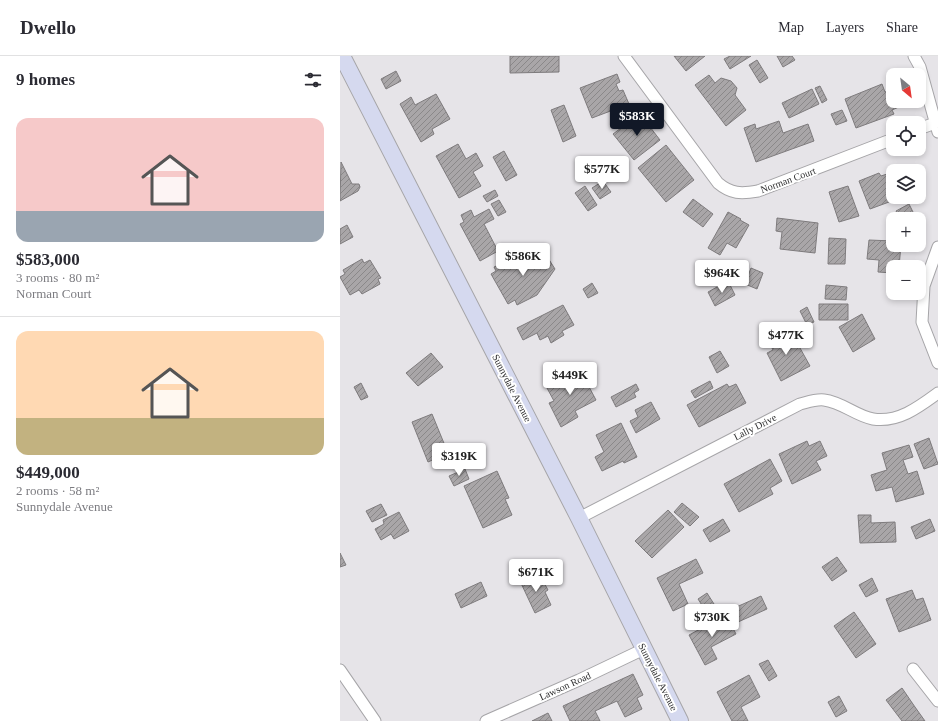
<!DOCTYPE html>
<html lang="en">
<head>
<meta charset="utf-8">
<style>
	body { margin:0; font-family:Georgia,serif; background:#f2f2f3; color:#2b2b33; height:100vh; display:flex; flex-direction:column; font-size:15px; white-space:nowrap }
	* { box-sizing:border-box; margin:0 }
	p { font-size:13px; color:#7c7c81 }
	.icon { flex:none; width:22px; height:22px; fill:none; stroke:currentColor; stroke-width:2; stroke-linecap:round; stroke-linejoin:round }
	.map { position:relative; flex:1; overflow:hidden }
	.sheet { display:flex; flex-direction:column; background:#fff; width:340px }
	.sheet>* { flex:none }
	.needle { width:26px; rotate:151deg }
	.fabs { position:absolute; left:546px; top:12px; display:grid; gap:8px }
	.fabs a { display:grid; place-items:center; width:40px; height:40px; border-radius:8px; background:#fff; box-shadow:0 2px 6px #0003; font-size:20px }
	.price { position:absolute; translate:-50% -34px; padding:0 9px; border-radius:4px; background:#fff; color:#222; font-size:13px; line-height:26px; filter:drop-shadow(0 1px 2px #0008) }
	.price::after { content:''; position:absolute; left:50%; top:24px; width:12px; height:9px; margin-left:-6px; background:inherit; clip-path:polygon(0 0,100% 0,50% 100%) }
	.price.current { background:#111827; color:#fff }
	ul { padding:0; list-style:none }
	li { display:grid; align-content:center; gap:8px; height:212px; padding:0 16px }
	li+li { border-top:1px solid #e1e1e2 }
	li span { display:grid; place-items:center; height:124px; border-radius:12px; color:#555 }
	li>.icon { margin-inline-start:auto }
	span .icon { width:72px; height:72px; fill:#fffc; stroke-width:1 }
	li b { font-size:17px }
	h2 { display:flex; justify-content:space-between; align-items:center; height:48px; padding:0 16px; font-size:17px }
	header { display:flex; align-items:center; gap:24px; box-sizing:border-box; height:56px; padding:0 20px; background:#fff; border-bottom:1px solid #e1e1e2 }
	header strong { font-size:19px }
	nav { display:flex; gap:22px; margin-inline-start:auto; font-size:14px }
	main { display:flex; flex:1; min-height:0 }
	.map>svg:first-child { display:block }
</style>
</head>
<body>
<header>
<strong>Dwello</strong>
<nav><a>Map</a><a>Layers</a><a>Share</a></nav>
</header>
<main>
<section class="sheet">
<h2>9 homes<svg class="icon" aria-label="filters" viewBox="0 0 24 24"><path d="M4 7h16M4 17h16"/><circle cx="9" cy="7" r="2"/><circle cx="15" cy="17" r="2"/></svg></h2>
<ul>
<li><span style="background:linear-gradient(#f6c9c9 75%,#9aa5b1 0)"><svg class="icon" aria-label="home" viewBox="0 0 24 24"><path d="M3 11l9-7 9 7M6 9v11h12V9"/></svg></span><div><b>$583,000</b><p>3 rooms · 80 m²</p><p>Norman Court</p></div></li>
<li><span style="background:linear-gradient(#ffd9b3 70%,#c2b280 0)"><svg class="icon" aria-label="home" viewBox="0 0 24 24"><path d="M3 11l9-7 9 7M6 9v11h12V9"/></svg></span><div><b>$449,000</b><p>2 rooms · 58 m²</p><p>Sunnydale Avenue</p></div></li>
</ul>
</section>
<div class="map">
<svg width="598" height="665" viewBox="0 0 598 665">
	<defs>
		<pattern id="building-hatch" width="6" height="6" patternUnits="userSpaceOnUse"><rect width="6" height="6" fill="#a9a6a8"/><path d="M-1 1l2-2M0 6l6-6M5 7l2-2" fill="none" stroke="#8a8889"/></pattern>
	</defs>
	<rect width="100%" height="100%" fill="#e6e4e8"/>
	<path fill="url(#building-hatch)" stroke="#7e7b7d" d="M170 0H219V16L170 17Z
		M334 0H365L346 15Z
		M390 0H411L390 13 384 3Z
		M437 0H452L455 4 443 11Z
		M417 4 428 22 420 27 409 9Z
		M56 15 61 25 46 33 41 23Z
		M277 18 280 26 276 28 279 35 283 34 289 48 252 62 240 32Z
		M369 19 375 27 381 22 391 25 397 32 395 39 406 54 386 70 355 29Z
		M542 28 545 36 553 33V45H569L570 46 552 54 554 58 516 72 505 43Z
		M480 30 487 44 482 47 475 32Z
		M472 33 479 48 449 62 442 47Z
		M96 38 110 63 92 73 94 78 81 86 60 48 71 41 75 49Z
		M224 49 236 80 223 86 211 54Z
		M502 54 507 65 496 69 491 58Z
		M300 58 320 84 294 104 273 78Z
		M439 65 443 77 468 68 474 85 416 106 404 72 415 68 416 73Z
		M118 88 126 103 136 97 143 110 133 116 141 130 119 142 96 100Z
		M326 89 354 124 326 146 298 112Z
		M164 95 177 119 166 125 153 101Z
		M1 106 12 128H19L20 131 18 135 0 145Z
		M553 116V136L552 133 546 136 549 146 530 153 519 125 539 117 541 120Z
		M263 125 271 136 260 143 252 132Z
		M245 130 257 149 248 155 235 137Z
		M508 130 519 160 499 166 489 136Z
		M155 134 158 140 147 146 143 140Z
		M353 143 373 158 363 171 343 156Z
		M159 144 166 156 158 160 151 148Z
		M569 148 575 160 571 163H560L556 155Z
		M149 153 154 163 144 168 158 195 140 205 120 168 124 166 121 159 131 154 134 161Z
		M388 156 401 163 400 164 409 169 396 192 387 187 380 199 368 192Z
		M437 162 478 167 475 197 440 193 442 176 436 175Z
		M7 169 13 181 0 188V173Z
		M489 182 506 183 505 208H488Z
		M529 184 553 185V189H561L559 211H553V217L538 216 539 204 527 203Z
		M186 193 187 196 191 194 198 207 208 202 215 213 197 239 177 249 175 244 168 248 151 218 156 215 154 211 165 206 167 210 179 203 177 198Z
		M22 203 24 207 30 204 41 222 38 223 40 228 22 238 19 234 10 239 0 221 5 218 3 214Z
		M411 212 423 217 417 233 405 228Z
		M388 225 395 239 375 250 368 236Z
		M252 227 258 237 248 242 243 233Z
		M486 229 507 231 506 244 485 243Z
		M479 248H508V264H479Z
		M223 249 234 269 222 275 224 279 211 287 208 280 200 284 197 277 183 284 177 272Z
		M467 251 474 266 467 269 460 255Z
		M522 258 535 283 513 296 499 271Z
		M441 275 447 287 455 283 470 310 441 325 427 297 433 294 427 282Z
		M380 295 389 310 377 317 369 301Z
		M91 297 103 311 78 330 66 317Z
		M239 312 256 344 235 355 238 361 221 371 209 347 214 345 207 332 218 326 216 323Z
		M370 325 373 332 355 342 351 335Z
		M21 327 28 341 21 344 14 331Z
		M296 328 299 334 294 337 296 341 276 351 271 341Z
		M387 328 389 331 396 328 406 347 359 371 347 349Z
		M311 346 320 363 296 377 290 365 298 361 295 354Z
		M92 358 108 397 88 406 72 366Z
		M281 367 297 401 284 407 283 405 262 415 255 401 264 396 256 379Z
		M589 382 598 408 584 413 574 388Z
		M467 385 469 390 480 385 487 400 476 405 481 414 452 428 439 398Z
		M569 389 573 401 563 404 568 418 577 415 584 438 556 446 552 431 536 435 531 419 547 414 542 397Z
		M430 403 442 425 430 432 433 438 399 456 384 428Z
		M125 413 129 423 114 430 109 420Z
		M157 415 169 442 165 443 172 459 143 472 124 430Z
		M342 447 359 461 350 470 334 456Z
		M41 448 47 459 32 466 26 455Z
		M328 454 344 471 312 502 295 485Z
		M59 456 69 475 54 483 51 478 41 484 35 473 44 468 43 464Z
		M518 459H531V467L555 466 556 486 520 487Z
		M383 463 390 475 370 486 363 474Z
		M590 463 595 475 576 483 571 471Z
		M0 497 6 509 0 511Z
		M497 501 507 515 492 525 482 511Z
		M356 503 363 517 339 528 348 548 333 555 317 522Z
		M196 517 199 524 202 523 208 534 205 536 211 549 195 557 180 525Z
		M532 522 538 535 526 541 519 529Z
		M141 526 147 540 121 552 115 538Z
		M572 534 576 544 583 542 591 564 559 576 546 543Z
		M367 537 374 548 365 554 358 543Z
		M421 540 427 553 398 566 392 553Z
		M514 556 536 588 516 602 494 570Z
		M386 559 396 578 371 591 377 603 365 609 349 579Z
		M428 604 437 620 429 625 419 608Z
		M293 618 303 639 297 642 302 653 285 661 277 645 255 655 260 665H230L223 650Z
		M409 619 420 641 401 651 408 665H392L377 636Z
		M562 632 575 651 585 665H562L546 644Z
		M499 640 507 655 496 661 488 646Z
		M208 657 212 665H192Z"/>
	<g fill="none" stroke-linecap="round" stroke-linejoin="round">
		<g stroke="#a6a5a8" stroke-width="13">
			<path id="street" d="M284 0 378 127C391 138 401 138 418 135L553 83
				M574 0 580 11 598 76
				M579 73 595 67
				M598 191 584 230 582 266 598 307
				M239 462 460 348C468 346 476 343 484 344 502 346 516 360 533 363 558 367 579 351 598 337
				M573 613 598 645
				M0 614 35 665
				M146 665 239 624 304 593"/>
		</g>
		<g stroke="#a6a5a8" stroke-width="18">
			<path id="secondary" d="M2 0 239 462 340 665"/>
		</g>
		<use href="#street" stroke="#fff" stroke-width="11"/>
		<use href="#secondary" stroke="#d5d9ef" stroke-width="16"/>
	</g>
	<g text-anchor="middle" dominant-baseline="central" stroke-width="4" stroke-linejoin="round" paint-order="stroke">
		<g font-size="10" fill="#2d2d2e" stroke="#fff">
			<text transform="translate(448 124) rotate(-20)">Norman Court</text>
			<text transform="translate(172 332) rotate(63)">Sunnydale Avenue</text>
			<text transform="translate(415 371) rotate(-27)">Lally Drive</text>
			<text transform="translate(318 621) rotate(63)">Sunnydale Avenue</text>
			<text transform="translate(225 630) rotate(-24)">Lawson Road</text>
		</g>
	</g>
</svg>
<div class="fabs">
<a><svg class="needle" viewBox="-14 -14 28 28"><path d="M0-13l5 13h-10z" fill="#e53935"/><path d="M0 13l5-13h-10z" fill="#7c7c81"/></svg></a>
<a><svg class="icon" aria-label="locate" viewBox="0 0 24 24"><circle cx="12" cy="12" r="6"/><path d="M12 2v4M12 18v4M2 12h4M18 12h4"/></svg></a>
<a><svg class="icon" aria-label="layers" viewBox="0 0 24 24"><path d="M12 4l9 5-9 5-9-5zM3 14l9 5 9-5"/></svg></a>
<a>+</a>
<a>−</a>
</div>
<b class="price current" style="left:297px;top:81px">$583K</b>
<b class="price" style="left:262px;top:134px">$577K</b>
<b class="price" style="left:183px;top:221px">$586K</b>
<b class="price" style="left:382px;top:238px">$964K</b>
<b class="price" style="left:446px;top:300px">$477K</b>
<b class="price" style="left:230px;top:340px">$449K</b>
<b class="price" style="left:119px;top:421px">$319K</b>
<b class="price" style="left:196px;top:537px">$671K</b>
<b class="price" style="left:372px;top:582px">$730K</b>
</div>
</main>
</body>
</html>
